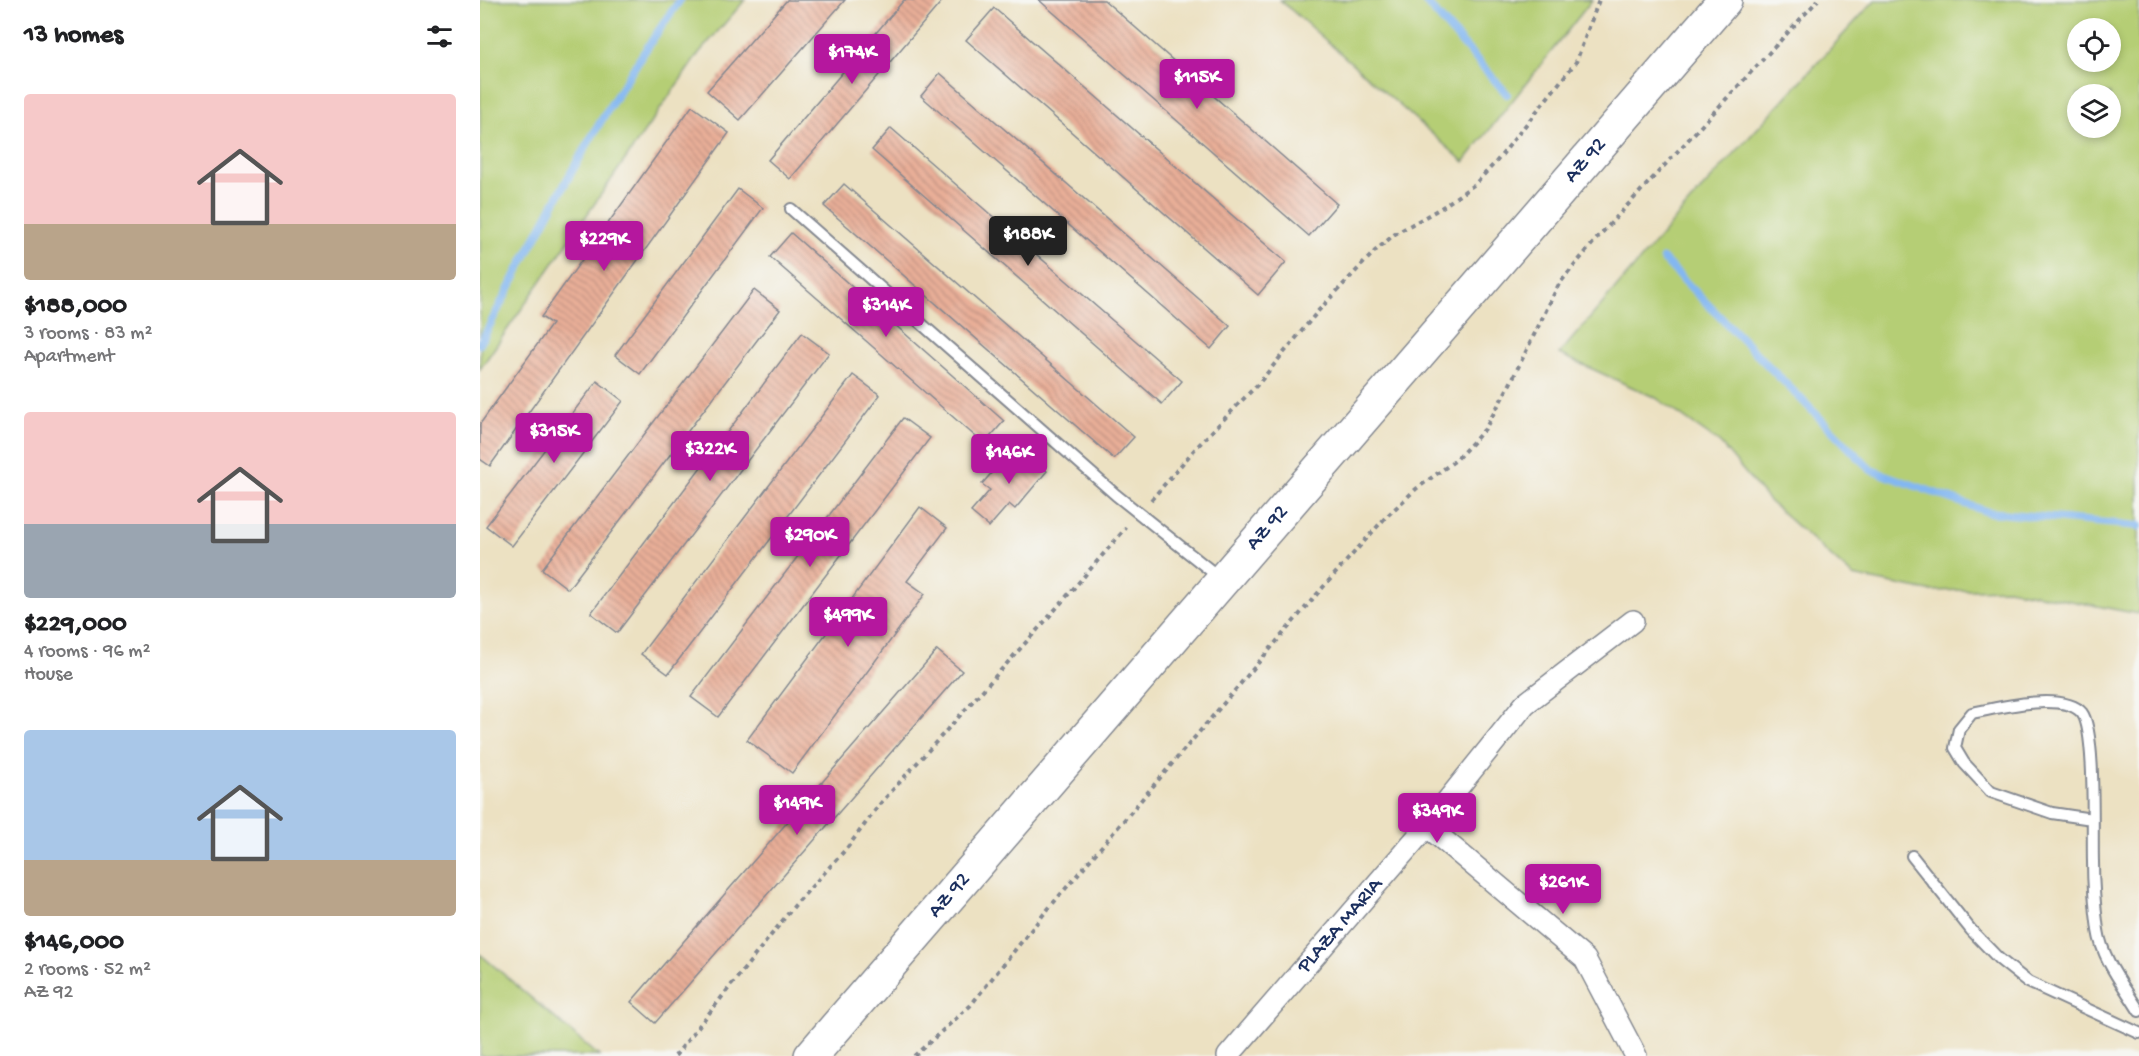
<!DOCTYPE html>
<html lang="en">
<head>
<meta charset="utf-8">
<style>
	body { margin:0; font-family:"Gochi Hand",sans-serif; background:#f6f6f6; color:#202124; height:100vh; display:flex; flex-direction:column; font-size:22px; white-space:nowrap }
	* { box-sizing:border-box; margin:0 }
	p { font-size:20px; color:#757577 }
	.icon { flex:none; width:33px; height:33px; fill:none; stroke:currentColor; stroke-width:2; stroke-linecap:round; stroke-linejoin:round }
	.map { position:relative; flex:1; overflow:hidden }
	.side { display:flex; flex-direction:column; background:#fff; width:480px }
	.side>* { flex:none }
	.buttons { position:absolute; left:1587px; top:18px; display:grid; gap:12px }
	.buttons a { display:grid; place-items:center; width:54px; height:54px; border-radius:50%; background:#fff; box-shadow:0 3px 9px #0003; font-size:30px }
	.price { position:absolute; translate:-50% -51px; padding:0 14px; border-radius:6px; background:#b5179e; color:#fff; font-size:20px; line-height:39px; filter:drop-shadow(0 2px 3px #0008) }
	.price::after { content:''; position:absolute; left:50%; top:36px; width:18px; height:14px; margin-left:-9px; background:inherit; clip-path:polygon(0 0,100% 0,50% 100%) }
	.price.selected { background:#222; color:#fff }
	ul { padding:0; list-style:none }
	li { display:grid; align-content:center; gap:12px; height:318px; padding:0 24px }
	li span { display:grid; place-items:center; height:186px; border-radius:6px; color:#555 }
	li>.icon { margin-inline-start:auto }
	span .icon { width:108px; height:108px; fill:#fffc; stroke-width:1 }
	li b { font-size:26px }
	h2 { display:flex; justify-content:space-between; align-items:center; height:72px; padding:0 24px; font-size:26px }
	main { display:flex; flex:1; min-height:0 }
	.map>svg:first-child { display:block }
</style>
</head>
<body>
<main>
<section class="side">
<h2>13 homes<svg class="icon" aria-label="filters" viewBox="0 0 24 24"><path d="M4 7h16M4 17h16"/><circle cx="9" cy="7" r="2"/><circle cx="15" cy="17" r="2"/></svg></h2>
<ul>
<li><span style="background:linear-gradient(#f6c9c9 70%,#b9a48a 0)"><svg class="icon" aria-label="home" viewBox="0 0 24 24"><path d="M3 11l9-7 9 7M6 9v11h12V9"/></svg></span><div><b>$188,000</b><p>3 rooms · 83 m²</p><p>Apartment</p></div></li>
<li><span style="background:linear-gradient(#f6c9c9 60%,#9aa5b1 0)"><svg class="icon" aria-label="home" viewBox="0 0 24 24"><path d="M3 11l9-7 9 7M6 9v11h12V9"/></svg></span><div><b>$229,000</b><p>4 rooms · 96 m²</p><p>House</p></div></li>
<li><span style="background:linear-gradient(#a9c7e8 70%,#b9a48a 0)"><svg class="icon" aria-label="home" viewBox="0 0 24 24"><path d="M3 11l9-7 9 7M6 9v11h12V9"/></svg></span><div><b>$146,000</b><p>2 rooms · 52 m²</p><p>AZ 92</p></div></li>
</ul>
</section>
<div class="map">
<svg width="1659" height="1056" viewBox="0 0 1659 1056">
	<defs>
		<pattern id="building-back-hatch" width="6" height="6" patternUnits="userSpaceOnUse" patternTransform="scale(1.5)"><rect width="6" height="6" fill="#e9af98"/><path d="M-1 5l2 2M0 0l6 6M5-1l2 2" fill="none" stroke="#bc8f7f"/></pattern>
	</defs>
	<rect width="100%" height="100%" fill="#f6f6f2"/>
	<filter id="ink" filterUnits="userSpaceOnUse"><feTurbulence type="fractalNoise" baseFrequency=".0167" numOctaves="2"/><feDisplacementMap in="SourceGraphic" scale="12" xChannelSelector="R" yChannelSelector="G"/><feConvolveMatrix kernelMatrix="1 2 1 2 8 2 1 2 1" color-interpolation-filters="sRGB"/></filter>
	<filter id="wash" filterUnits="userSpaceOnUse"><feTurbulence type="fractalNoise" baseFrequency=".008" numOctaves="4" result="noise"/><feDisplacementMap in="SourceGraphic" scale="24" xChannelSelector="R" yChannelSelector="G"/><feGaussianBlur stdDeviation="1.35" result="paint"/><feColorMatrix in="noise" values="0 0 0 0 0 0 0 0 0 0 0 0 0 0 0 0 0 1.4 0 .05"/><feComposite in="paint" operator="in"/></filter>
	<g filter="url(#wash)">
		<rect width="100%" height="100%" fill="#ece1c2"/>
		<path fill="#b5ce74" stroke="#687e69" stroke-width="1.5" fill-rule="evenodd" d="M0 0H265L219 53 0 369Z
			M800 0H1112L984 162Z
			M1395 0H1659V614L1528 589 1449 591 1373 576 1289 501 1240 443 1176 398 1079 354 1210 202ZM1630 28V62H1598V28ZM1630 94V128H1598V94Z
			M0 954 119 1056H0Z"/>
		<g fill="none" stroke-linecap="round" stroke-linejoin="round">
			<path stroke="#83b7f1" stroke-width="8" d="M944 0 1027 94
				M1183 259 1391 470 1508 512 1659 526
				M0 344C61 226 122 108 200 0"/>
		</g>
		<g id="blocks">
			<path fill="url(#building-back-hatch)" d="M307 0H365L260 120 227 91Z
				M424 0H463L310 179 288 160Z
				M559 0H624L857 204 829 236Z
				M514 8 806 262 778 295 486 40Z
				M460 73 750 326 731 349 441 96Z
				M212 106 249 133 10 466 0 459V424L72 324 61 317Z
				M411 128 702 381 682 404 392 150Z
				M364 184 654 437 634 459 344 206Z
				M258 189 283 208 160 374 135 355Z
				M311 233 524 421 504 444 290 257Z
				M274 290 300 310 88 589 62 569Z
				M322 333 349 353 137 633 111 613Z
				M373 375 400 395 188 674 161 654Z
				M117 381 143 401 32 546 6 526Z
				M423 418 450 438 238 717 211 697Z
				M536 445 567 471 535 509 529 504 509 527 491 512 510 490 502 484Z
				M440 507 467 528 427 581 445 594 312 773 267 740Z
				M457 650 482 671 175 1023 151 1002Z"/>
		</g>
	</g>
	<g filter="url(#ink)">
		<use href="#blocks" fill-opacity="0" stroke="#848890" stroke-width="1.5"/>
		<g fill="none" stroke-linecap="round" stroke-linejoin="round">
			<g stroke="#848890" stroke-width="14">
				<path id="lane" d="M311 209 636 495 740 578
					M1612 819 1572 813 1511 792 1484 763 1475 748 1479 729 1492 713C1516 708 1584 691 1602 713 1616 731 1612 835 1613 862 1613 884 1615 908 1618 930 1622 959 1644 986 1659 1011
					M1432 856 1491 930 1519 959 1548 982 1659 1033"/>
			</g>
			<g stroke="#848890" stroke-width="24">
				<g id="street">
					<path d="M947 826 1105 959 1156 1056"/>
					<path id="s1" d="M748 1056 947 826 1045 704 1153 621"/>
				</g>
			</g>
			<g stroke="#848890" stroke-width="36">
				<g id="primary">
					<path id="s2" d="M331 1056 1245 0"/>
				</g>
			</g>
			<path stroke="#848890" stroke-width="4" stroke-dasharray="4.5 4.5" stroke-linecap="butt" d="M671 500 715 449 779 383 839 310 895 251 915 234 961 208 995 184 1016 162 1096 62 1119 0
				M195 1056 315 905 367 848 400 804 567 619 646 528
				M434 1056 490 1006 563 915 837 594 905 518 936 489 976 460 1005 429 1030 384 1079 284 1119 236 1338 0"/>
			<use href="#lane" stroke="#fff" stroke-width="10"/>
			<use href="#street" stroke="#fff" stroke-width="21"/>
			<use href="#primary" stroke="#fff" stroke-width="33"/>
		</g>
	</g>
	<g text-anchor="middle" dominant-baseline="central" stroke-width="4.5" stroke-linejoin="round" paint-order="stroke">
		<g font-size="21" fill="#1b2f5e" stroke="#f6f6f2">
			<text stroke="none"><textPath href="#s2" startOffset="1184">AZ 92</textPath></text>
			<text stroke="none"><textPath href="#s2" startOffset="698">AZ 92</textPath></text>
			<text stroke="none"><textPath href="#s2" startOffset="212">AZ 92</textPath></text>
			<text stroke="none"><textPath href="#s1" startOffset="172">PLAZA MARIA</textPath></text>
		</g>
	</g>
</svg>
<div class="buttons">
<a><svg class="icon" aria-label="locate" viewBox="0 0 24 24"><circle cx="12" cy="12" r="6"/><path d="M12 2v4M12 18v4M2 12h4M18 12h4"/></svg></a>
<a><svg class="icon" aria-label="layers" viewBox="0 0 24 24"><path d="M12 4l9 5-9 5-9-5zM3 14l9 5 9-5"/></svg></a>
</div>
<b class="price" style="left:372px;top:85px">$174K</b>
<b class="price" style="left:717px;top:110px">$115K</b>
<b class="price selected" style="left:548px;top:267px">$188K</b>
<b class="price" style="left:124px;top:272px">$229K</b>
<b class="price" style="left:406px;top:338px">$314K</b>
<b class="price" style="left:74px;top:464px">$315K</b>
<b class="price" style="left:230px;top:482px">$322K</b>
<b class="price" style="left:529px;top:485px">$146K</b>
<b class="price" style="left:330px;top:568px">$290K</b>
<b class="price" style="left:368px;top:648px">$499K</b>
<b class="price" style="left:317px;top:836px">$149K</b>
<b class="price" style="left:957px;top:844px">$349K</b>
<b class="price" style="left:1083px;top:915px">$261K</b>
</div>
</main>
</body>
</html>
